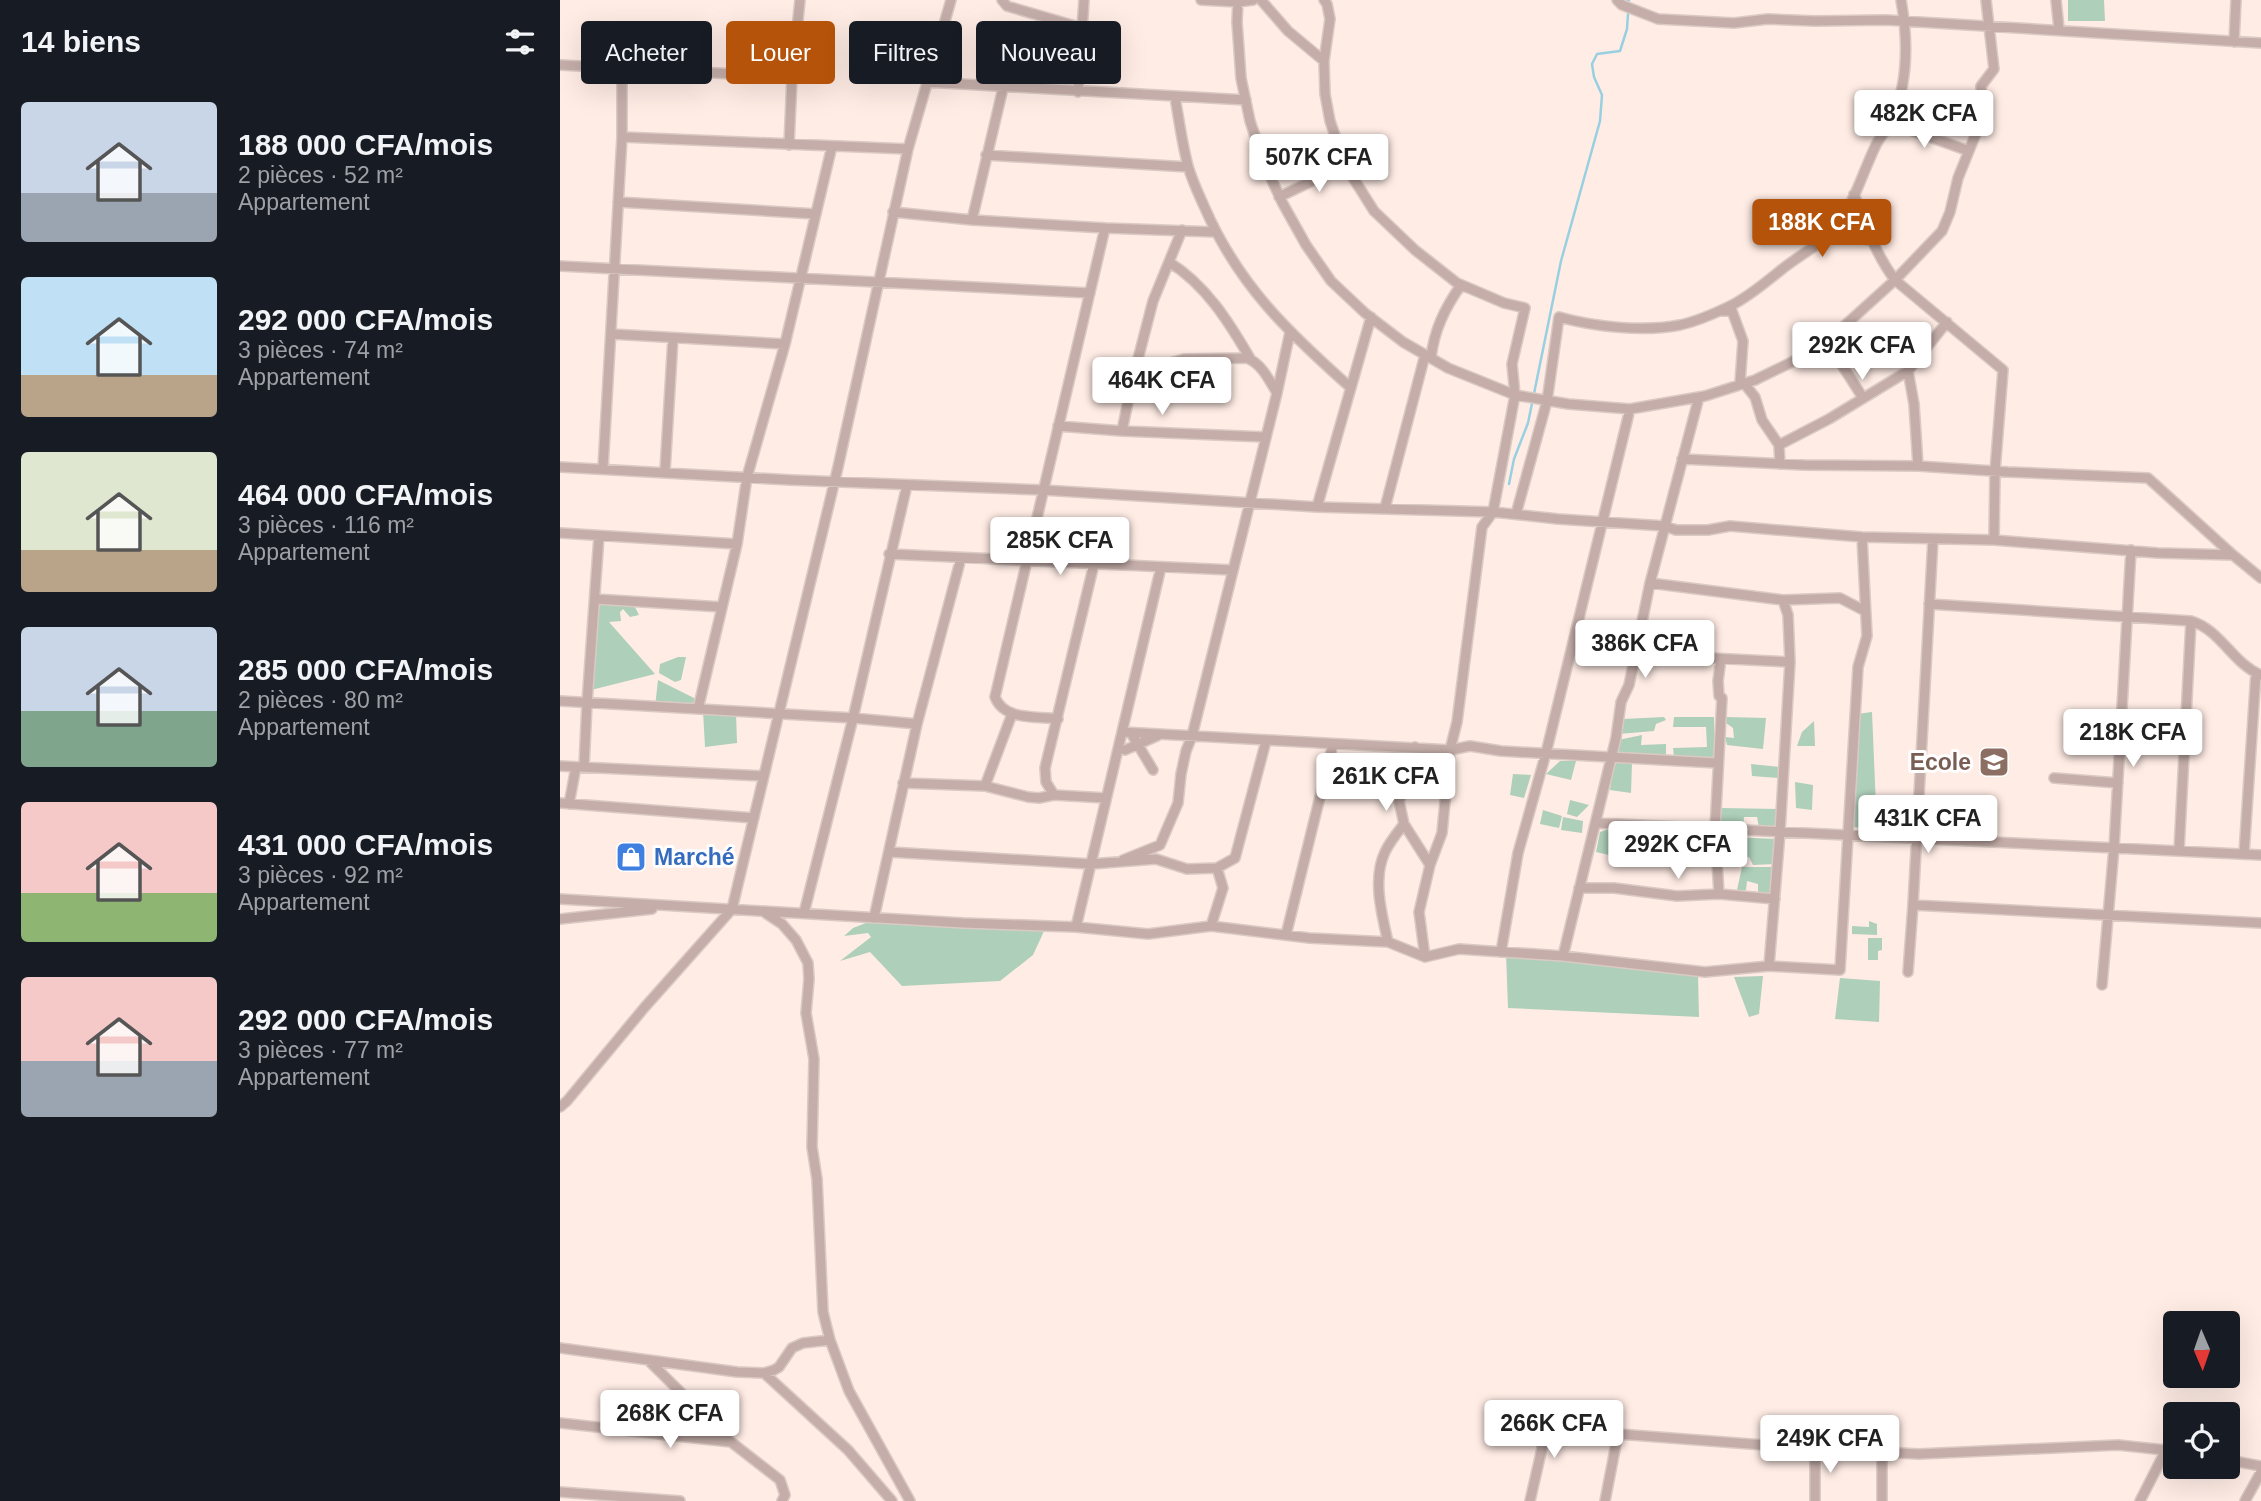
<!DOCTYPE html>
<html lang="fr">
<head>
<meta charset="utf-8">
<style>
	body { margin:0; font-family:Helvetica,sans-serif; background:#20242c; color:#f1f3f6; height:100vh; display:flex; flex-direction:column; font-size:26px; white-space:nowrap }
	* { box-sizing:border-box; margin:0 }
	p { font-size:23px; color:#9ea1a6 }
	.icon { flex:none; width:38px; height:38px; fill:none; stroke:currentColor; stroke-width:2; stroke-linecap:round; stroke-linejoin:round }
	.map { position:relative; flex:1; overflow:hidden }
	.drawer { display:flex; flex-direction:column; background:#171b24; width:560px }
	.drawer>* { flex:none }
	.hud { position:absolute; left:21px; top:21px; width:665px; height:63px; display:flex; gap:14px }
	.needle { width:46px; rotate:178deg }
	.controls { position:absolute; left:1603px; top:1311px; display:grid; gap:14px }
	.controls a { display:grid; place-items:center; width:77px; height:77px; border-radius:7px; background:#171b24; box-shadow:0 7px 28px #0002; font-size:35px }
	.price { position:absolute; translate:-50% -60px; padding:0 16px; border-radius:7px; background:#fff; color:#222; font-size:23px; line-height:46px; filter:drop-shadow(0 2px 4px #0008) }
	.price::after { content:''; position:absolute; left:50%; top:42px; width:21px; height:16px; margin-left:-10px; background:inherit; clip-path:polygon(0 0,100% 0,50% 100%) }
	.price.selected { background:#b45309; color:#fff }
	ul { padding:0; list-style:none }
	li { display:flex; align-items:center; gap:21px; height:175px; padding:0 21px }
	li span { display:grid; place-items:center; flex:none; width:196px; height:140px; border-radius:7px; color:#555 }
	li>.icon { margin-inline-start:auto }
	span .icon { width:84px; height:84px; fill:#fffc; stroke-width:1 }
	li b { font-size:30px }
	h2 { display:flex; justify-content:space-between; align-items:center; height:84px; padding:0 21px; font-size:30px }
	.tag { padding:0 24px; border-radius:7px; background:#171b24; box-shadow:0 7px 28px #0002; font-size:24px; line-height:63px }
	.tag.selected { background:#b45309; color:#fff }
	main { display:flex; flex:1; min-height:0 }
	.map>svg:first-child { display:block }
</style>
</head>
<body>
<main>
<section class="drawer">
<h2>14 biens<svg class="icon" aria-label="filters" viewBox="0 0 24 24"><path d="M4 7h16M4 17h16"/><circle cx="9" cy="7" r="2"/><circle cx="15" cy="17" r="2"/></svg></h2>
<ul>
<li><span style="background:linear-gradient(#c9d6e8 65%,#9aa5b1 0)"><svg class="icon" aria-label="home" viewBox="0 0 24 24"><path d="M3 11l9-7 9 7M6 9v11h12V9"/></svg></span><div><b>188 000 CFA/mois</b><p>2 pièces · 52 m²</p><p>Appartement</p></div></li>
<li><span style="background:linear-gradient(#bfe0f5 70%,#b9a48a 0)"><svg class="icon" aria-label="home" viewBox="0 0 24 24"><path d="M3 11l9-7 9 7M6 9v11h12V9"/></svg></span><div><b>292 000 CFA/mois</b><p>3 pièces · 74 m²</p><p>Appartement</p></div></li>
<li><span style="background:linear-gradient(#dfe7d0 70%,#b9a48a 0)"><svg class="icon" aria-label="home" viewBox="0 0 24 24"><path d="M3 11l9-7 9 7M6 9v11h12V9"/></svg></span><div><b>464 000 CFA/mois</b><p>3 pièces · 116 m²</p><p>Appartement</p></div></li>
<li><span style="background:linear-gradient(#c9d6e8 60%,#7fa58c 0)"><svg class="icon" aria-label="home" viewBox="0 0 24 24"><path d="M3 11l9-7 9 7M6 9v11h12V9"/></svg></span><div><b>285 000 CFA/mois</b><p>2 pièces · 80 m²</p><p>Appartement</p></div></li>
<li><span style="background:linear-gradient(#f6c9c9 65%,#8fb573 0)"><svg class="icon" aria-label="home" viewBox="0 0 24 24"><path d="M3 11l9-7 9 7M6 9v11h12V9"/></svg></span><div><b>431 000 CFA/mois</b><p>3 pièces · 92 m²</p><p>Appartement</p></div></li>
<li><span style="background:linear-gradient(#f6c9c9 60%,#9aa5b1 0)"><svg class="icon" aria-label="home" viewBox="0 0 24 24"><path d="M3 11l9-7 9 7M6 9v11h12V9"/></svg></span><div><b>292 000 CFA/mois</b><p>3 pièces · 77 m²</p><p>Appartement</p></div></li>
</ul>
</section>
<div class="map">
<svg width="1701" height="1501" viewBox="0 0 1701 1501">
	<rect width="100%" height="100%" fill="#ffece5"/>
	<path fill="#aecfba" d="M1508 0H1544L1545 21H1508Z
		M35 599 72 601 79 615 70 617 63 609 60 612 61 621 49 622 95 674 27 691Z
		M118 657H126L121 680 115 682 99 673 100 664Z
		M98 680 140 701 138 709 95 707Z
		M143 711 176 713 177 743 145 747Z
		M1312 712 1317 830 1294 827 1297 714Z
		M1104 717 1106 720 1096 724 1094 731 1059 734 1063 719Z
		M1114 717H1154V759L1114 757 1113 748 1147 747 1146 727H1113Z
		M1166 717 1206 718 1203 749 1167 745 1165 737 1174 738 1173 728 1166 723Z
		M1254 721 1255 746H1237L1242 732Z
		M1082 735 1081 745 1106 744V756L1055 754 1058 740Z
		M1000 761H1016L1011 780 986 774Z
		M1054 761 1072 763 1071 793 1050 790Z
		M1191 764 1220 767 1218 778 1192 776Z
		M953 774 971 775 964 798 950 795Z
		M1235 782 1253 785 1252 810 1236 808Z
		M1010 800 1029 805 1017 817 1007 814Z
		M1160 808 1218 809 1217 827 1199 828 1197 817H1184L1183 828 1159 826Z
		M983 810 1002 816 999 828 980 824Z
		M1003 817 1023 821 1022 833 1001 830Z
		M1049 829V855L1036 852 1040 832Z
		M1121 831 1150 836V861L1120 858Z
		M1172 837 1216 839 1215 864 1193 865 1189 857 1178 856 1179 863H1173Z
		M1182 867H1215L1213 893H1198V884L1187 881 1186 890H1177Z
		M311 921 485 929 473 955 440 981 342 986 310 952 280 961 311 937 308 933 284 936 293 928Z
		M1309 921 1317 924V935L1292 934V926L1309 927Z
		M1308 938H1322V950L1318 951V960H1308Z
		M946 952 1138 973 1139 1017 948 1008Z
		M1203 976 1199 1014 1189 1017 1174 977Z
		M1280 978 1320 981 1319 1022 1275 1019Z"/>
	<g fill="none" stroke-linecap="round" stroke-linejoin="round">
		<path stroke="#98d0e1" stroke-width="2.5" d="M1068 1 1069 0
			M949 484 954 459 968 423 1001 261 1040 121 1042 95 1034 77 1032 64 1037 54 1060 51 1067 29 1068 14"/>
		<g stroke="#dbcac4" stroke-width="12">
			<path id="minor" d="M442 0 447 6 522 28
				M641 0 678 2 693 0
				M678 0 677 22 681 78 690 121 704 163 722 202 746 245 771 281 805 313 843 342 888 368 955 395 1008 404 1070 409 1145 396 1195 380 1232 362 1272 337 1335 280 1382 231 1390 212 1398 178 1423 116 1421 86 1434 69 1426 0
				M701 0 728 31 764 61
				M764 0 767 4 770 19 764 61 765 94 770 121 785 165 814 211 855 250 897 283 944 303 965 308 952 364 955 395 933 512 922 527 897 722 890 750 882 833 870 865 859 912 865 957
				M1057 0 1062 5 1098 19 1174 23 1208 19 1255 21 1326 20 1701 43
				M1496 0 1499 29
				M1674 42 1676 0
				M0 65 232 77
				M366 82 686 100
				M518 92 524 0
				M615 97C619 120 622 143 628 166 632 180 638 193 644 206 678 285 728 332 791 388
				M1331 123 1409 151
				M62 137 348 149
				M229 145 232 77 240 0
				M426 155 628 167
				M1294 194C1305 224 1316 255 1335 280L1443 370 1435 471 1434 540
				M719 197 785 165
				M58 202 256 214
				M333 212 412 220 545 228 655 232
				M412 220 443 88
				M1268 235 1311 240
				M609 262C646 285 669 322 691 360
				M0 266 530 293
				M1160 311H1172L1183 341 1180 383
				M51 334 225 344
				M1266 340 1303 398
				M871 358C874 330 885 308 901 285
				M1348 371 1354 404 1358 466
				M572 382 610 363 624 359 687 358C702 364 709 380 717 393
				M1183 382 1195 397 1202 420 1219 445 1220 464
				M498 426 562 431 705 437
				M562 431 572 382 593 301 622 230
				M1219 445 1269 419 1348 371 1387 322
				M1122 459 1244 465 1358 466 1448 472 1588 478 1673 555 1701 578
				M0 467 231 480 483 490 757 507 933 512 998 519 1105 526 1116 530H1148L1170 526 1302 537 1434 540 1598 553 1673 555
				M43 468 62 137V68
				M105 471 113 338
				M757 507 811 317
				M825 508 865 355
				M956 514 987 401 999 317C1035 327 1083 332 1120 325 1138 321 1158 312 1174 304 1192 294 1206 282 1221 270 1242 253 1267 242 1282 219 1296 197 1304 170 1315 147 1319 137 1328 129 1332 120 1348 83 1348 39 1341 0
				M0 533 177 544
				M329 554 672 570
				M1090 583 1223 600 1280 598 1305 611
				M35 599 162 607
				M1369 604 1631 621C1661 630 1673 664 1701 675
				M1085 625 1086 645 1091 655 1230 662
				M0 701 293 718 357 724
				M138 709 177 544 187 477 225 344 272 146
				M498 719C477 716 444 721 435 697L545 228
				M562 732 890 750 910 746 941 751 1157 763
				M571 733 593 770
				M855 747V757L851 774 839 801 844 824 870 865
				M565 750 597 736
				M0 766 203 776
				M24 767 27 703 39 536
				M1494 778 1558 783
				M343 783 425 786 468 797 479 798 494 795 546 798
				M425 786 452 714
				M494 795 486 782 485 768 534 564
				M0 803 194 818
				M9 804 16 767
				M1036 823 1701 855
				M1619 851 1631 621
				M329 852 531 864 596 859 627 869 657 868
				M1684 854 1696 673
				M563 860 600 845 618 803 621 774 626 751 632 736 717 393 730 332
				M1019 888H1054L1117 896 1159 894 1215 899
				M1159 894 1155 829 1162 698 1159 696 1158 681 1161 659
				M0 899 403 923 516 927 588 934 651 926 749 938 828 942 865 957 899 949 1003 956 1145 972 1209 966 1280 970 1298 667 1307 636 1302 537
				M1353 905 1701 923
				M204 912 222 924 236 940 248 963 249 979 246 1013 254 1059 252 1147 257 1179 263 1312 270 1340 289 1391 350 1501
				M244 913 293 718 347 485
				M314 918 357 724 401 558
				M0 919 92 909
				M651 926 663 888 657 868 675 858 706 741
				M516 927 601 567
				M726 935 773 744
				M828 942C822 915 812 879 825 852 829 843 837 833 844 824
				M941 952 958 853 986 753 1070 409
				M1003 956 1056 738 1061 702 1069 685 1090 583 1139 397
				M1209 966 1220 832 1230 662 1228 615 1223 600
				M1348 972 1353 905 1373 539
				M1542 985 1554 848 1571 550
				M0 1107 7 1101 84 1008 172 909 278 467 348 149 391 0
				M0 1348 177 1372 204 1373 214 1370 219 1367 232 1348 243 1343 270 1340
				M88 1360 171 1442
				M204 1373 288 1450 332 1501
				M0 1423 171 1442 220 1480 225 1495 222 1501
				M1255 1449V1501
				M1322 1452V1501
				M1668 1460 1701 1466
				M0 1492 120 1501
				M970 1501 990 1413 1009 1422 1058 1434 1255 1449 1359 1454 1558 1445 1615 1451
				M1045 1501 1058 1434
				M1580 1501 1606 1450
				M1685 1501 1701 1472"/>
		</g>
		<use href="#minor" stroke="#c5aeaa" stroke-width="9"/>
	</g>
	<defs>
		<g id="school-square" transform="scale(1.575)"><rect x="-9" y="-9" width="18" height="18" rx="4" fill="#8d6e63" stroke="#fefefe"/><path d="M0-5L7-2L0 1L-7-2ZM-4 1L0 2.5L4 1V4Q0 6-4 4Z" fill="#fff"/></g>
		<g id="shop-square" transform="scale(1.575)"><rect x="-9" y="-9" width="18" height="18" rx="4" fill="#3f7fe0" stroke="#fefefe"/><path d="M-5-2.5h2.3a2.7 3.5 0 0 1 5.4 0H5L5.5 6h-11ZM-1.5-2.5h3a1.5 2.3 0 0 0-3 0Z" fill="#fff"/></g>
	</defs>
	<g fill-rule="evenodd">
		<use href="#school-square" x="1434" y="762"/>
		<use href="#shop-square" x="71" y="857"/>
	</g>
	<g text-anchor="middle" dominant-baseline="central" stroke-width="6" stroke-linejoin="round" paint-order="stroke">
		<g font-size="23" font-weight="bold" fill="#785e54" stroke="#fefefe" text-anchor="end">
			<text x="1411" y="762">Ecole</text>
		</g>
		<g font-size="23" font-weight="bold" fill="#366cbe" stroke="#fefefe" text-anchor="start">
			<text x="94" y="857">Marché</text>
		</g>
	</g>
</svg>
<div class="controls">
<a><svg class="needle" viewBox="-14 -14 28 28"><path d="M0-13l5 13h-10z" fill="#e53935"/><path d="M0 13l5-13h-10z" fill="#9ea1a6"/></svg></a>
<a><svg class="icon" aria-label="locate" viewBox="0 0 24 24"><circle cx="12" cy="12" r="6"/><path d="M12 2v4M12 18v4M2 12h4M18 12h4"/></svg></a>
</div>
<b class="price" style="left:1364px;top:150px">482K CFA</b>
<b class="price" style="left:759px;top:194px">507K CFA</b>
<b class="price selected" style="left:1262px;top:259px">188K CFA</b>
<b class="price" style="left:1302px;top:382px">292K CFA</b>
<b class="price" style="left:602px;top:417px">464K CFA</b>
<b class="price" style="left:500px;top:577px">285K CFA</b>
<b class="price" style="left:1085px;top:680px">386K CFA</b>
<b class="price" style="left:1573px;top:769px">218K CFA</b>
<b class="price" style="left:826px;top:813px">261K CFA</b>
<b class="price" style="left:1368px;top:855px">431K CFA</b>
<b class="price" style="left:1118px;top:881px">292K CFA</b>
<b class="price" style="left:110px;top:1450px">268K CFA</b>
<b class="price" style="left:994px;top:1460px">266K CFA</b>
<b class="price" style="left:1270px;top:1475px">249K CFA</b>
<div class="hud">
<a class="tag">Acheter</a>
<a class="tag selected">Louer</a>
<a class="tag">Filtres</a>
<a class="tag">Nouveau</a>
</div>
</div>
</main>
</body>
</html>
